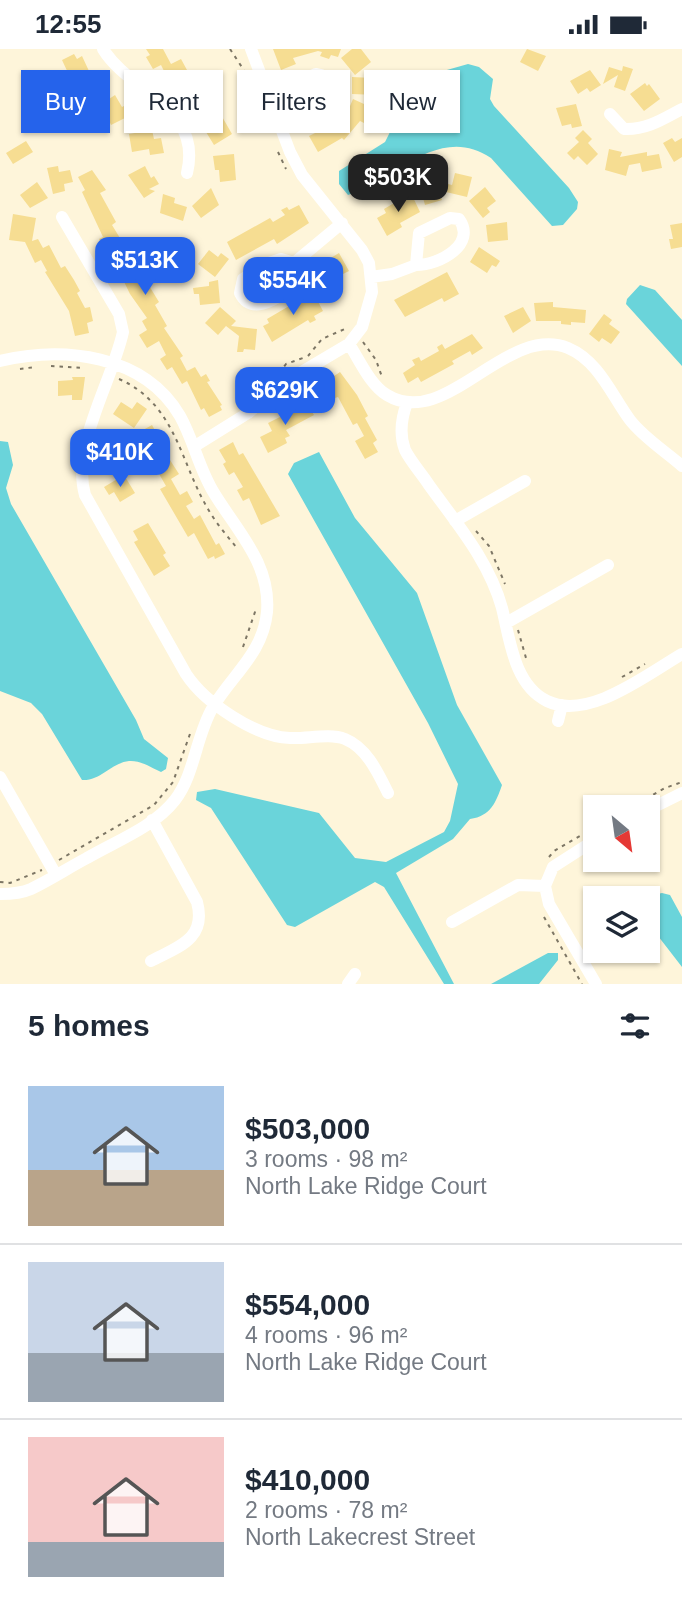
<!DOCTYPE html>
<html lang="en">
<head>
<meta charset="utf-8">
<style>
	body { margin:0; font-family:Helvetica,sans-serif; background:#f2f2f3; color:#1f2937; height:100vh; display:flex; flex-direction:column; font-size:26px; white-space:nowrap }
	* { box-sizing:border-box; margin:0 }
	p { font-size:23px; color:#747a83 }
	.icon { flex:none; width:38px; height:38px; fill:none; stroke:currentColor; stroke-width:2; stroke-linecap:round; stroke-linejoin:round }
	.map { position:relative; height:935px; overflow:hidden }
	.panel { display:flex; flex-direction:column; background:#fff; flex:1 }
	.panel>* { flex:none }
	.guide { position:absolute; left:21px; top:21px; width:640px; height:63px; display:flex; gap:14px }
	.needle { width:46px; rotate:151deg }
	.controls { position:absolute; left:583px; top:746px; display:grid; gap:14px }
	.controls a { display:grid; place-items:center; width:77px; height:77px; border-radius:0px; background:#fff; box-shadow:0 2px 5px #0004; font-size:35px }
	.price { position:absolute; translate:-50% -60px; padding:0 16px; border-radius:14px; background:#2563eb; color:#fff; font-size:23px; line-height:46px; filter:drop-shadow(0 2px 4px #0008) }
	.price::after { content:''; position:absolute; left:50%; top:42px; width:21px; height:16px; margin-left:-10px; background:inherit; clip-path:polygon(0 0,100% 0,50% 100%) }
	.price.current { background:#222; color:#fff }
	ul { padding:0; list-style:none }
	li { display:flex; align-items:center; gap:21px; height:175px; padding:0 28px }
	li+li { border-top:2px solid #e0e1e3 }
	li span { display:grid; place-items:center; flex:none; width:196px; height:140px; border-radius:0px; color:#555 }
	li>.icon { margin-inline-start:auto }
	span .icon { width:84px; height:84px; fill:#fffc; stroke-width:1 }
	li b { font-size:30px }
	h2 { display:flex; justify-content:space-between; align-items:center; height:84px; padding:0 28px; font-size:30px }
	.pill { padding:0 24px; border-radius:0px; background:#fff; box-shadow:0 2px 5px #0004; font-size:24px; line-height:63px }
	.pill.current { background:#2563eb; color:#fff }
	.status { display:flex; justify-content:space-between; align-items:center; height:49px; padding:0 35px; background:#fff; direction:ltr }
	.status svg { height:19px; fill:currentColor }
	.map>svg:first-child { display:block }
</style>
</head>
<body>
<div class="status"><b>12:55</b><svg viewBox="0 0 49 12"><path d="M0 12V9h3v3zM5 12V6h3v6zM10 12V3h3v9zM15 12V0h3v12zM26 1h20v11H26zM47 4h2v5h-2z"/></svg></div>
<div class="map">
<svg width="682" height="935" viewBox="0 0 682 935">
	<rect width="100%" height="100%" fill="#fef5da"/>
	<path fill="#6ad4da" d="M468 15 479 18 493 30 490 50 494 57 569 139 578 153 577 160 563 176 552 177 491 109C440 74 394 130 348 146L339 135V122L385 93 392 79 401 34Z
		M640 236 655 241 682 271V317L626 255 627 250Z
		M0 392 8 393 13 416 6 439 11 455 136 671 144 690 168 709 166 720 161 723C152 719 140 711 129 712 111 714 101 732 82 731L42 665 31 654 0 642Z
		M319 403 355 469 417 544 457 656 502 736C496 753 491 767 470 770L453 790 396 824 454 935H444L384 838 375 833 295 878 287 876 211 759 196 751 197 743 215 740 319 764 355 809 386 813 444 783 450 772 458 735 428 674 288 425 294 414Z
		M662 844 670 846 682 868V918L648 874V849H640Z
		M548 904H558V911L539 935H491Z"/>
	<path fill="#f6dd92" d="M146 0H163L171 15 181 10 193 32 181 39 175 29 169 32 161 16 153 20 146 8 150 6Z
		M273 0H341L338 8 331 6 329 10 320 7 322 3 318 2 293 9 296 15 281 21Z
		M352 0H361L371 13 355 26 341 9Z
		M527 0 546 7 538 22 520 13Z
		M74 5 77 10 82 7 95 35 99 32 109 50 115 46 122 58 126 56 131 66 111 76 99 48 89 53 73 24 69 26 62 11Z
		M623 17 633 20 625 42 614 38 618 26 603 35 609 18 622 22Z
		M590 21 601 36 590 43 587 39 578 45 570 32Z
		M352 28 373 29V40H377V46L352 45Z
		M645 34 647 37 649 35 660 50 644 62 630 45Z
		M205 38 232 85 214 96 206 83 212 80 204 66 200 68 193 56 198 54 193 45Z
		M353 50 375 60 368 76 360 72 344 91 342 89 318 103 309 87 317 83 315 79 322 75 325 81 340 64 345 69Z
		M576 55 582 77 572 79 571 75 562 77 556 59Z
		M152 81 154 90 161 89 164 104 150 106 149 100 132 103 129 85Z
		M583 81 592 90 588 94 598 105 587 116 578 107 574 111 567 104 579 93 575 89Z
		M672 89 675 93 682 89V108L674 113 663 94Z
		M26 92 33 103 13 115 6 104Z
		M609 100 622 103 620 108 647 103V107L659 105 662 119 642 123 640 114 629 116 626 127 605 121Z
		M234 105 236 131 220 133 219 121H215L213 107Z
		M58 117 59 123 70 121 73 133 64 135 65 142 53 145 47 119Z
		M145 117 151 129 154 127 159 135 149 140 155 142 144 149 128 126Z
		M92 121 106 141 100 144 116 173 112 176 159 253 155 256 167 277 164 279 183 307 180 309 187 322 195 318 201 328 206 325 210 332 207 333 222 356 220 357 222 361 209 368 204 359 201 361 187 332 182 335 172 318 167 321 160 310 166 306 159 292 147 299 139 286 147 281 142 272 147 269 130 245 108 200 105 202 99 190 103 188 82 143 85 141 78 128Z
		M455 124 472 128 467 148 446 143 448 135 452 136Z
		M436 131 442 151 425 156 419 135Z
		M37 133 48 149 30 159 20 146Z
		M485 138 496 152 487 159 490 163 483 169 469 152Z
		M211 139 219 156 201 169 192 157Z
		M411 144 420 163 400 174 402 178 387 187 377 169 386 164 384 160Z
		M163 145 175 149 174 154 187 158 183 172 160 164Z
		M299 156 309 174 277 195 274 190 236 211 227 193 270 169 273 173 285 166 281 161 287 158 289 161Z
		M13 165 36 169 32 192 38 190 43 199 49 196 61 219 65 217 74 231 80 242 77 244 85 259 90 258 93 272 87 274 89 284 75 287 69 262 45 223 47 222 41 211 35 214 25 193 9 191Z
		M507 173 508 191 488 193 486 176Z
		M682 174V198L671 200 669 190H673L670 176Z
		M479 198 500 212 496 218 492 216 487 224 470 213Z
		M209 201 218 208 221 204 229 210 215 228 198 215Z
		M339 204 349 222 339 227 342 231 318 246 308 228 327 217 324 213Z
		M447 223 459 245 444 253 442 249 405 268 394 251Z
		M218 231 220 254 200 256 199 245H194L193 239 209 237V233Z
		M313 243 323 262 314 267 316 271 310 274 308 271 272 293 263 277 269 274 267 270Z
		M553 253V258L586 261 585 274 571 273V276L561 275V272H536L534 254Z
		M220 258 236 272 231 277 257 280 255 301 244 300 243 303H237L239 287 226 277 218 286 205 274Z
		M523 258 531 272 513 284 504 267Z
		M604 265 612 271 609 275 620 283 611 295 602 289 599 293 589 285Z
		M472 285 483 299 472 306 470 302 452 312 454 315 421 333 418 328 408 334 403 324 415 316 412 311 419 308 421 312 439 302 437 298 442 295 445 300Z
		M340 323 357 346 368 367 365 369 377 391 373 394 378 403 365 410 355 392 364 387 357 374 353 376 338 348 335 349 329 340 325 343 321 336Z
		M72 328H85L82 351H72V346L58 347V332L73 331Z
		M121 353 132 360 137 353 147 360 134 379 113 365Z
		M294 356 296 360 308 356 314 366 286 381 290 387 285 389 287 394 268 404 260 388 272 382 268 374 284 366 282 362Z
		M152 376 158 387 162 384 167 393 161 397 179 425 171 430 180 446 187 442 193 453 186 457 194 470 200 466 216 496 219 494 225 505 215 510 214 507 208 510 194 484 188 488 160 440 166 437 136 385Z
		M233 393 239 406 243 404 280 467 261 476 249 449 243 452 237 441 243 438 234 423 229 426 223 415 226 413 219 401Z
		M103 397 118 398 117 426 102 425Z
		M124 426 135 444 120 453 114 443 109 446 104 438Z
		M148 474 166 504 163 506 170 517 154 527 134 493 138 491 133 482Z"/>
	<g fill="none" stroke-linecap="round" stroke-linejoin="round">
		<path stroke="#7d7665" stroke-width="2" stroke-dasharray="3.5 5" stroke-linecap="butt" d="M230 0 251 32
			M261 56 264 79 271 86
			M278 103 286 120
			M363 293 376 311 382 328
			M308 307 322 290 347 279
			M51 317 84 319
			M20 320 35 318
			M279 324 286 315 303 309
			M119 330C176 355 180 413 208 460 216 474 227 487 237 499
			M242 356 248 342 268 334
			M476 482 489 497 505 535
			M518 581 526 609
			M243 598 256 560
			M622 628 645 615
			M631 758 665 739 682 733
			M549 808 554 802 585 784
			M59 811 154 756 173 733 191 682
			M0 833 10 834 42 821
			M544 868 582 935"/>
		<path stroke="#fff" stroke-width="12" d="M103 0C130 44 203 58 187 124
			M269 48 316 25C331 27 335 41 328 53L282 81
			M610 65 624 80C647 81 663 70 682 60
			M62 168 119 265 123 283C112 333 71 397 85 446L186 625C205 654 256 688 290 689 307 690 329 684 345 690 367 699 378 724 388 744
			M450 169 459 170C477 195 440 216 416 216L419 184Z
			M281 210 294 214V227L290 241C274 251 251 266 240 244L243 230 266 215Z
			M294 214 342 174
			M371 228 392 225 416 216
			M349 295C359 310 370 336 387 346 446 382 506 274 568 299 599 312 612 347 630 371 644 389 665 402 682 417
			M0 312C63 297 144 305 180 367 194 392 199 420 214 444 237 482 271 515 267 563 263 604 233 625 213 658 196 686 195 725 175 751 154 778 116 792 87 809 68 819 50 831 31 840 22 844 10 845 0 845
			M407 354C401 370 399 385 405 401 411 413 422 425 429 436 457 475 489 512 502 559 510 591 514 636 547 652 588 672 646 626 682 605
			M195 397 248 364 290 330 349 295 362 278 372 243 369 214 362 201 302 126 290 103 251 0
			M455 472 525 432
			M506 574 608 516
			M558 672 562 656
			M0 728 56 826
			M648 761 682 744
			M545 837 549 855 596 935
			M545 837 553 818 595 791
			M452 873 518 836 545 837
			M151 912C178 898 207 890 197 853L152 771
			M348 935 355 925"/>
	</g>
</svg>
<div class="controls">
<a><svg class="needle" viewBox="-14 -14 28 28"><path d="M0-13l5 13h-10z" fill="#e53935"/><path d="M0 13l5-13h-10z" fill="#747a83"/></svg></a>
<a><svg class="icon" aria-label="layers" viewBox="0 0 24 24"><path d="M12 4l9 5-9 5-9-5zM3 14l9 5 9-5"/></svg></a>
</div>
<b class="price current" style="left:398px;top:165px">$503K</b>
<b class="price" style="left:145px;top:248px">$513K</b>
<b class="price" style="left:293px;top:268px">$554K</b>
<b class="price" style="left:285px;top:378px">$629K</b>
<b class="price" style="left:120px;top:440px">$410K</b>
<div class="guide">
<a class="pill current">Buy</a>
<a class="pill">Rent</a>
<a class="pill">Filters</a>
<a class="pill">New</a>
</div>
</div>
<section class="panel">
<h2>5 homes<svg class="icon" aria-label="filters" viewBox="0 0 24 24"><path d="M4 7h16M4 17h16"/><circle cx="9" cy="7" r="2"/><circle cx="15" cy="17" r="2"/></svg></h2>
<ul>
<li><span style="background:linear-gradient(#a9c7e8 60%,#b9a48a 0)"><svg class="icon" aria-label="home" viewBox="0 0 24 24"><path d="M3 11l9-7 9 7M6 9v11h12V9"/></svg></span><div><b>$503,000</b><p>3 rooms · 98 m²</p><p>North Lake Ridge Court</p></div></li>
<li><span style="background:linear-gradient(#c9d6e8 65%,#9aa5b1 0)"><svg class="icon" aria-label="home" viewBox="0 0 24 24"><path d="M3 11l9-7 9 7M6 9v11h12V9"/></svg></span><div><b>$554,000</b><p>4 rooms · 96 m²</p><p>North Lake Ridge Court</p></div></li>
<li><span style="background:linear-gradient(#f6c9c9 75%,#9aa5b1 0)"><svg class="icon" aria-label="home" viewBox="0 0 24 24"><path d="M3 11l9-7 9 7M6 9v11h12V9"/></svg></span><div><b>$410,000</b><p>2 rooms · 78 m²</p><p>North Lakecrest Street</p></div></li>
</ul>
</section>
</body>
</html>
